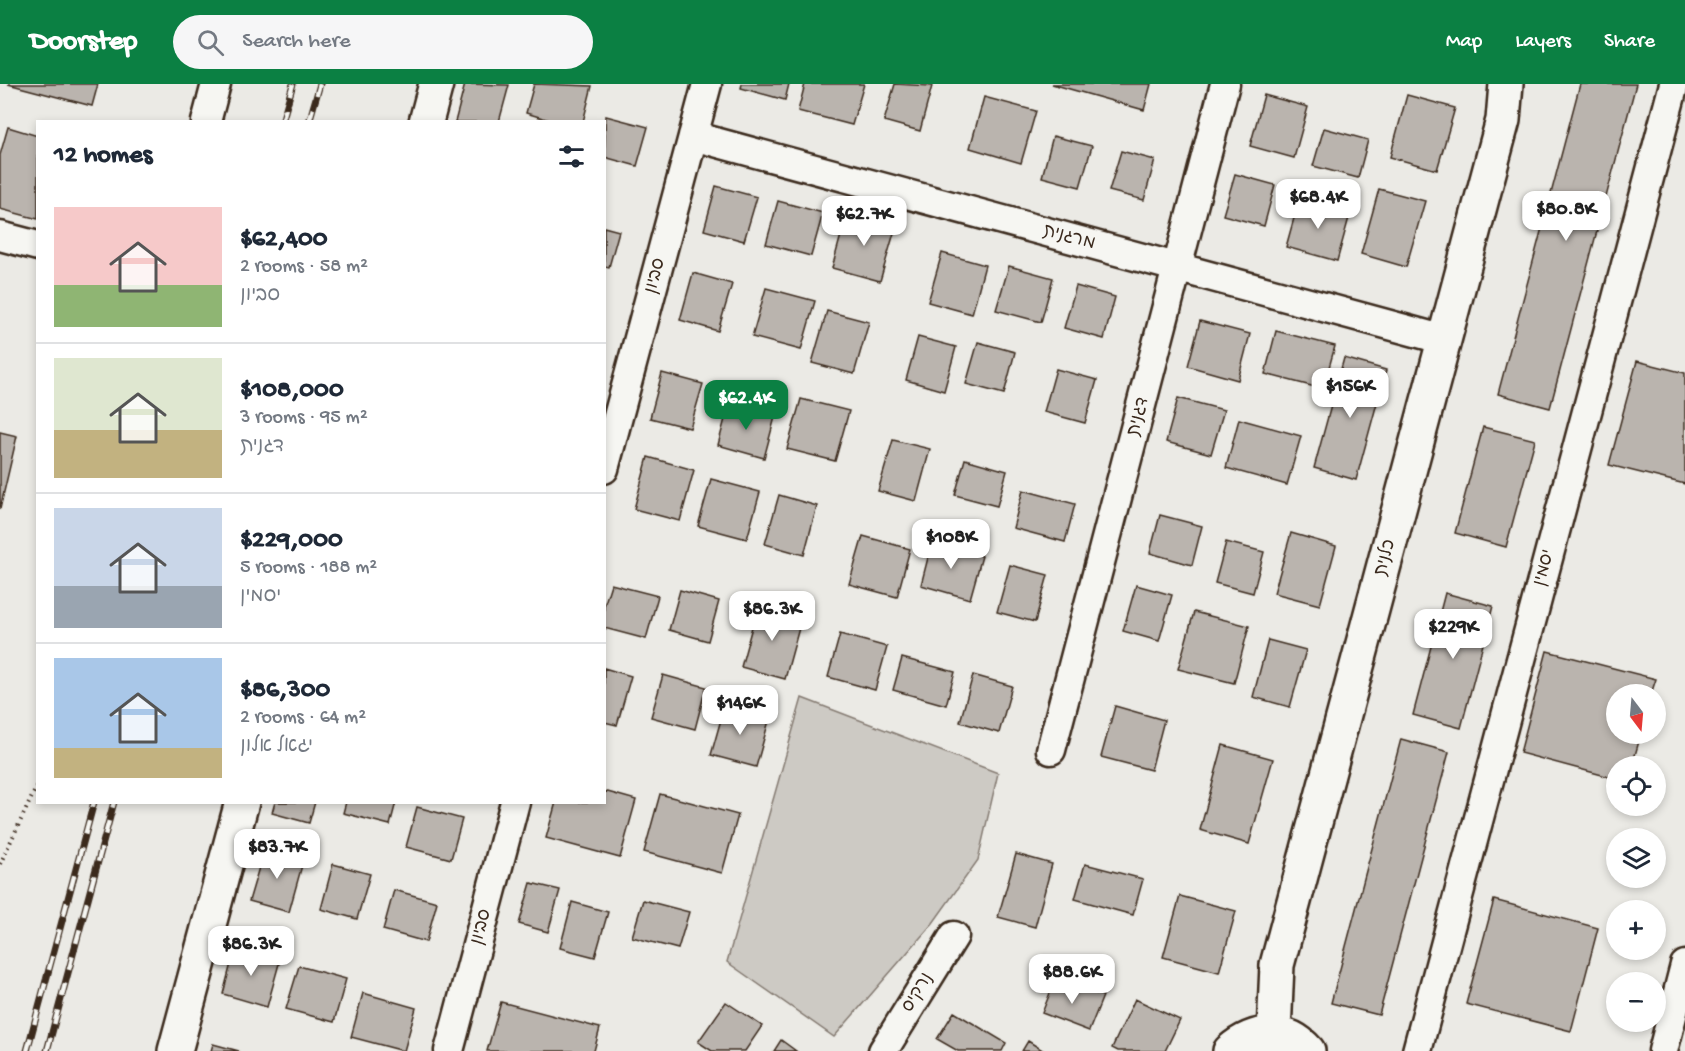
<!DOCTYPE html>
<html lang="en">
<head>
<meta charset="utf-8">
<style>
	body { margin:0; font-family:"Gochi Hand","Playpen Sans Hebrew",sans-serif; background:#f6f6f7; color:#1f2937; height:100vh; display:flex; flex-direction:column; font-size:22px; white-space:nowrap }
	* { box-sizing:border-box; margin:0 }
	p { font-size:20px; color:#747a83 }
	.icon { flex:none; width:33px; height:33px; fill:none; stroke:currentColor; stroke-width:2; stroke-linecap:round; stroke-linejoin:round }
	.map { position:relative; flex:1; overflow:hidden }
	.details { position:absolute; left:36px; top:36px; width:570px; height:684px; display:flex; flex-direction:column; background:#fff; border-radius:0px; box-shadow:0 3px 9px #0003 }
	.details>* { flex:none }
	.needle { width:39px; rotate:164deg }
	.controls { position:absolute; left:1606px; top:600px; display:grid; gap:12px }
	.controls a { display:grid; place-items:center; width:60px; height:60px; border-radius:50%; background:#fff; box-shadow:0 3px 9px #0003; font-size:30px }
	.price { position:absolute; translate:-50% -51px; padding:0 14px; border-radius:12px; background:#fff; color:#222; font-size:20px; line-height:39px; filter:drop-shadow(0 2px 3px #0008) }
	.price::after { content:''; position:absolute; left:50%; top:36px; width:18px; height:14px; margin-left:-9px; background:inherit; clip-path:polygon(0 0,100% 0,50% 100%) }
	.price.selected { background:#0b8043; color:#fff }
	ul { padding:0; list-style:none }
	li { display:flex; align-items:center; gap:18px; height:150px; padding:0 18px }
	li+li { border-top:2px solid #e0e1e3 }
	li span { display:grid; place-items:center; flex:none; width:168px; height:120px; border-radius:0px; color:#555 }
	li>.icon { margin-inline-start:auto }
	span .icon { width:72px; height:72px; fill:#fffc; stroke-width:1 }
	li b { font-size:26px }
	h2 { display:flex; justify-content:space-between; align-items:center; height:72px; padding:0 18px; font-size:26px }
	header { display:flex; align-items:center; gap:36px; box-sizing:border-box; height:84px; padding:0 30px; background:#0b8043; color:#fff }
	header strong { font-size:28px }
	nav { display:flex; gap:33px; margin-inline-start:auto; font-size:21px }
	.search { width:420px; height:54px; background:#f6f6f7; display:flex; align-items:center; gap:15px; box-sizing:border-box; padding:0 21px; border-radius:33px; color:#747a83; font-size:22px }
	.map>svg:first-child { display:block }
</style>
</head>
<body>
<header>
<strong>Doorstep</strong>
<div class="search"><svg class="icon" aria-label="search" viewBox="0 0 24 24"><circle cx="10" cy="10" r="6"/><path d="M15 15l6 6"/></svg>Search here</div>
<nav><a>Map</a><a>Layers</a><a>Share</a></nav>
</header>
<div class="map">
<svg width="1685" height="967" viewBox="0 0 1685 967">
	<rect width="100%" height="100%" fill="#ebeae5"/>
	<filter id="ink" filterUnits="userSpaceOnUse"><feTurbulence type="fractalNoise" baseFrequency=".0167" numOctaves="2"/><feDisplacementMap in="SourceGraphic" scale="12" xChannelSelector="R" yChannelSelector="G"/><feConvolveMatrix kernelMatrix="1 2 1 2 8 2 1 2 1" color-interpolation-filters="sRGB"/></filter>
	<g filter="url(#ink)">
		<path fill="#cdcac4" stroke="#847a71" stroke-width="1.5" d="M802 614 998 689 978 776 933 839 834 953 727 878Z"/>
		<path fill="#bab4ae" stroke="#3b2a1e" stroke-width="1.5" d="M8 0H98L92 22Z
			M465 0 509 1 499 38H455Z
			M534 0 592 2 583 38H556L526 29Z
			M742 0H789L785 16 741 4Z
			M805 0H864L852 41 798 27Z
			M895 0 932 2 920 47 884 37Z
			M1052 0H1151L1144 26Z
			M1580 0H1636L1550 324 1498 310Z
			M1264 11 1308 23 1294 74 1250 62Z
			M1407 11 1455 24 1437 86 1390 73Z
			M984 13 1036 27 1021 79 970 64Z
			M606 32 648 43 637 82 604 73Z
			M8 43 38 52V135L0 125V71Z
			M1324 44 1368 56 1358 94 1313 82Z
			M1053 52 1092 62 1080 103 1042 93Z
			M1121 67 1155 76 1144 116 1109 107Z
			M1235 90 1275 101 1264 142 1223 131Z
			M716 102 757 113 744 157 704 146Z
			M1379 105 1425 117 1406 183 1361 170Z
			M1299 116 1350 130 1337 177 1286 163Z
			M778 117 823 129 811 172 766 160Z
			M847 129 896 142 880 197 832 184Z
			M604 143 619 147 609 183 604 182Z
			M942 169 985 181 972 230 928 218Z
			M1009 182 1053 194 1041 238 996 226Z
			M693 189 732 200 718 247 680 236Z
			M1076 202 1115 213 1104 255 1064 244Z
			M766 204 815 217 801 266 752 253Z
			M827 227 869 238 854 290 812 279Z
			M1200 237 1250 250 1238 296 1188 282Z
			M1276 247 1335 262 1323 305 1265 290Z
			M918 253 956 263 944 307 906 296Z
			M978 258 1015 268 1004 310 966 300Z
			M1344 274 1386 286 1356 396 1314 384Z
			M1637 277 1685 289V400L1609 381Z
			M1056 285 1097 296 1085 339 1044 328Z
			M662 289 703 300 690 344 650 334Z
			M1178 314 1224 326 1211 370 1166 358Z
			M801 315 849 327 835 377 787 365Z
			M729 320 775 333 764 374 718 361Z
			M1239 335 1301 352 1287 401 1226 384Z
			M1483 343 1535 356 1506 463 1455 449Z
			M0 348 17 352 0 425Z
			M893 356 930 365 916 417 878 407Z
			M648 373 694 386 680 437 634 425Z
			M965 375 1007 387 997 422 955 411Z
			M711 395 760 408 747 455 698 442Z
			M1023 406 1075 420 1065 458 1013 444Z
			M779 411 817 422 804 471 765 460Z
			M1160 431 1202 442 1192 481 1150 469Z
			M1291 449 1336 462 1320 521 1274 509Z
			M863 452 910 465 897 513 849 500Z
			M932 458 982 472 970 515 921 501Z
			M1226 458 1264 468 1253 509 1215 499Z
			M1010 481 1048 491 1035 538 997 528Z
			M611 500 658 512 646 555 604 544V522Z
			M1136 501 1172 511 1159 557 1123 547Z
			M680 506 719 517 708 557 669 546Z
			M1445 509 1493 522 1461 644 1413 631Z
			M758 521 802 533 785 595 741 583Z
			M1194 528 1249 542 1234 599 1178 585Z
			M840 550 887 563 875 606 828 593Z
			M1268 556 1306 566 1290 623 1253 613Z
			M1547 567 1656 595 1651 610H1617V650H1641L1632 682H1617V695L1520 669Z
			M902 574 955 588 946 621 893 606Z
			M604 584 631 592 617 641 604 638Z
			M663 591 706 603 695 645 651 633Z
			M973 591 1012 602 999 649 960 638Z
			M725 621 770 633 756 683 711 671Z
			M1115 622 1164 636 1151 686 1101 673Z
			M1401 655 1449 668 1379 931 1331 919Z
			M1223 661 1273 675 1249 760 1200 746Z
			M604 707 636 716 620 774 546 754 556 718H604Z
			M660 710 738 731 722 789 644 768Z
			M275 718H315L309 739 272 729Z
			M346 718H396L390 741 343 729Z
			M417 723 462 735 451 775 406 763Z
			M265 763 304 774 289 828 249 817Z
			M1016 770 1052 780 1035 843 998 833Z
			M333 780 370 790 357 835 321 825Z
			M1085 780 1143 795 1133 831 1075 815Z
			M531 799 560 806 548 848 519 840Z
			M394 806 437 818 426 858 383 846Z
			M1180 812 1236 827 1219 888 1163 873Z
			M643 816 689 828 678 865 632 853Z
			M1494 816 1598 844 1571 947 1466 920Z
			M572 818 608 828 595 873 560 864Z
			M235 864 280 876 267 923 223 910Z
			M299 882 346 895 334 938 286 925Z
			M1056 894 1103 912 1089 947 1042 929Z
			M363 909 416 924 404 967 351 953Z
			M1135 915 1180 936 1165 967H1118L1112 964Z
			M501 918 600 944 594 967H487Z
			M726 918 762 942 745 967H712L698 958Z
			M954 928 1006 959 1002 967H958L937 955Z
			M781 956 796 967H774Z
			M1028 957 1044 967H1022Z
			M213 960 239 967H211Z"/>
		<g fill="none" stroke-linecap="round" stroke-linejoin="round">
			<g stroke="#3b2a1e" stroke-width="33">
				<path id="minor" d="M206 38 216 0
					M693 52 1445 256
					M0 152 38 162
					M604 385 707 0
					M1051 666 1225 0
					M449 967 515 718
					M883 967 954 852
					M1417 967 1674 0
					M1663 967 1685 881"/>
			</g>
			<g stroke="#3b2a1e" stroke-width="38">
				<path id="tertiary" d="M426 38 436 0
					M1274 949 1277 881 1503 36 1506 0
					M175 967 242 718
					M1230 967C1253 947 1286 941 1308 967"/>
			</g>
			<path stroke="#3b2a1e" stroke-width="4" stroke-dasharray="1.5 4.5" stroke-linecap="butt" d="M0 780 38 700"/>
			<use href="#minor" stroke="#f6f6f2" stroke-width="28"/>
			<use href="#tertiary" stroke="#f6f6f2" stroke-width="33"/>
			<g stroke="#3b2a1e" stroke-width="7">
				<path id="rail" d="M282 38 293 0
					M309 38 320 0
					M27 967 94 718
					M47 967 114 718"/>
			</g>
			<use href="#rail" stroke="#f6f6f2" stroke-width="4.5" stroke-dasharray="14" stroke-linecap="butt"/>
		</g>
	</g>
	<g text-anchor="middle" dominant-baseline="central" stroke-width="4.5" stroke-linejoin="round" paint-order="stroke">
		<g font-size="18" fill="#3b2a1e" stroke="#f6f6f2">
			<text transform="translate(1069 154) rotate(15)">מרגנית</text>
			<text transform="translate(656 192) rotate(-75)">סביון</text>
			<text transform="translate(1139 333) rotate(-75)">דגנית</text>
			<text transform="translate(1386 474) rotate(-75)">כלנית</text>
			<text transform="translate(1545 484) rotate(-75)">יסמין</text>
			<text transform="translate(482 843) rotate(-75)">סביון</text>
			<text transform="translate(918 909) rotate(-59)">נרקיס</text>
		</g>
	</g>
</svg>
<div class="controls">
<a><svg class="needle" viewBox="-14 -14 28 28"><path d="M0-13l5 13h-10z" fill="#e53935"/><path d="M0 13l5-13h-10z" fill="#747a83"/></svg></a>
<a><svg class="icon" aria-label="locate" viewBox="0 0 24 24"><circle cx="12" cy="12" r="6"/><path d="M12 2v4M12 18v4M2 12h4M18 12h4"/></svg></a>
<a><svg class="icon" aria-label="layers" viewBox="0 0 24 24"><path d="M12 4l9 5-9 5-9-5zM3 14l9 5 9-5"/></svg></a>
<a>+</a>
<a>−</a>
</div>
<b class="price" style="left:1318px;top:146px">$68.4K</b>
<b class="price" style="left:1566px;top:158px">$80.8K</b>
<b class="price" style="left:864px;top:163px">$62.7K</b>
<b class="price" style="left:1350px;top:335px">$156K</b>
<b class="price selected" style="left:746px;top:347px">$62.4K</b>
<b class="price" style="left:951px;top:486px">$108K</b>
<b class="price" style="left:772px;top:558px">$86.3K</b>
<b class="price" style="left:1453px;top:576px">$229K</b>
<b class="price" style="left:740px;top:652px">$146K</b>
<b class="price" style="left:277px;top:796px">$83.7K</b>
<b class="price" style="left:251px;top:893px">$86.3K</b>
<b class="price" style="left:1072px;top:921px">$88.6K</b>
<section class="details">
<h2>12 homes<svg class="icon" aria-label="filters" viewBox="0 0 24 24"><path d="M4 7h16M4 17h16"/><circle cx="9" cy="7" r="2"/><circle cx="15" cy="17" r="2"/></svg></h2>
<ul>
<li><span style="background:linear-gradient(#f6c9c9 65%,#8fb573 0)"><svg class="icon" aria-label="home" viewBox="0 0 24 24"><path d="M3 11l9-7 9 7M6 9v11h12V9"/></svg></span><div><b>$62,400</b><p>2 rooms · 58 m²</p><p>סביון</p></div></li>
<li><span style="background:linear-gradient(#dfe7d0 60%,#c2b280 0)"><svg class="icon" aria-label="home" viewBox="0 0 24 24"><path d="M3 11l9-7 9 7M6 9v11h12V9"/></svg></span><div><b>$108,000</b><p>3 rooms · 95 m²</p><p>דגנית</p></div></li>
<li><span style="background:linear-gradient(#c9d6e8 65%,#9aa5b1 0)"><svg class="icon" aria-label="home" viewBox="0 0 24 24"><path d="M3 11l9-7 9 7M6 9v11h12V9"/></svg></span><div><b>$229,000</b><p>5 rooms · 188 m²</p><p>יסמין</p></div></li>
<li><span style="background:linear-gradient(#a9c7e8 75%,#c2b280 0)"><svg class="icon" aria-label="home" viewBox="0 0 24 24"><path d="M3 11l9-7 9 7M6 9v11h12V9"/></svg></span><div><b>$86,300</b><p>2 rooms · 64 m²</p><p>יגאל אלון</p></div></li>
</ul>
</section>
</div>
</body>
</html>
